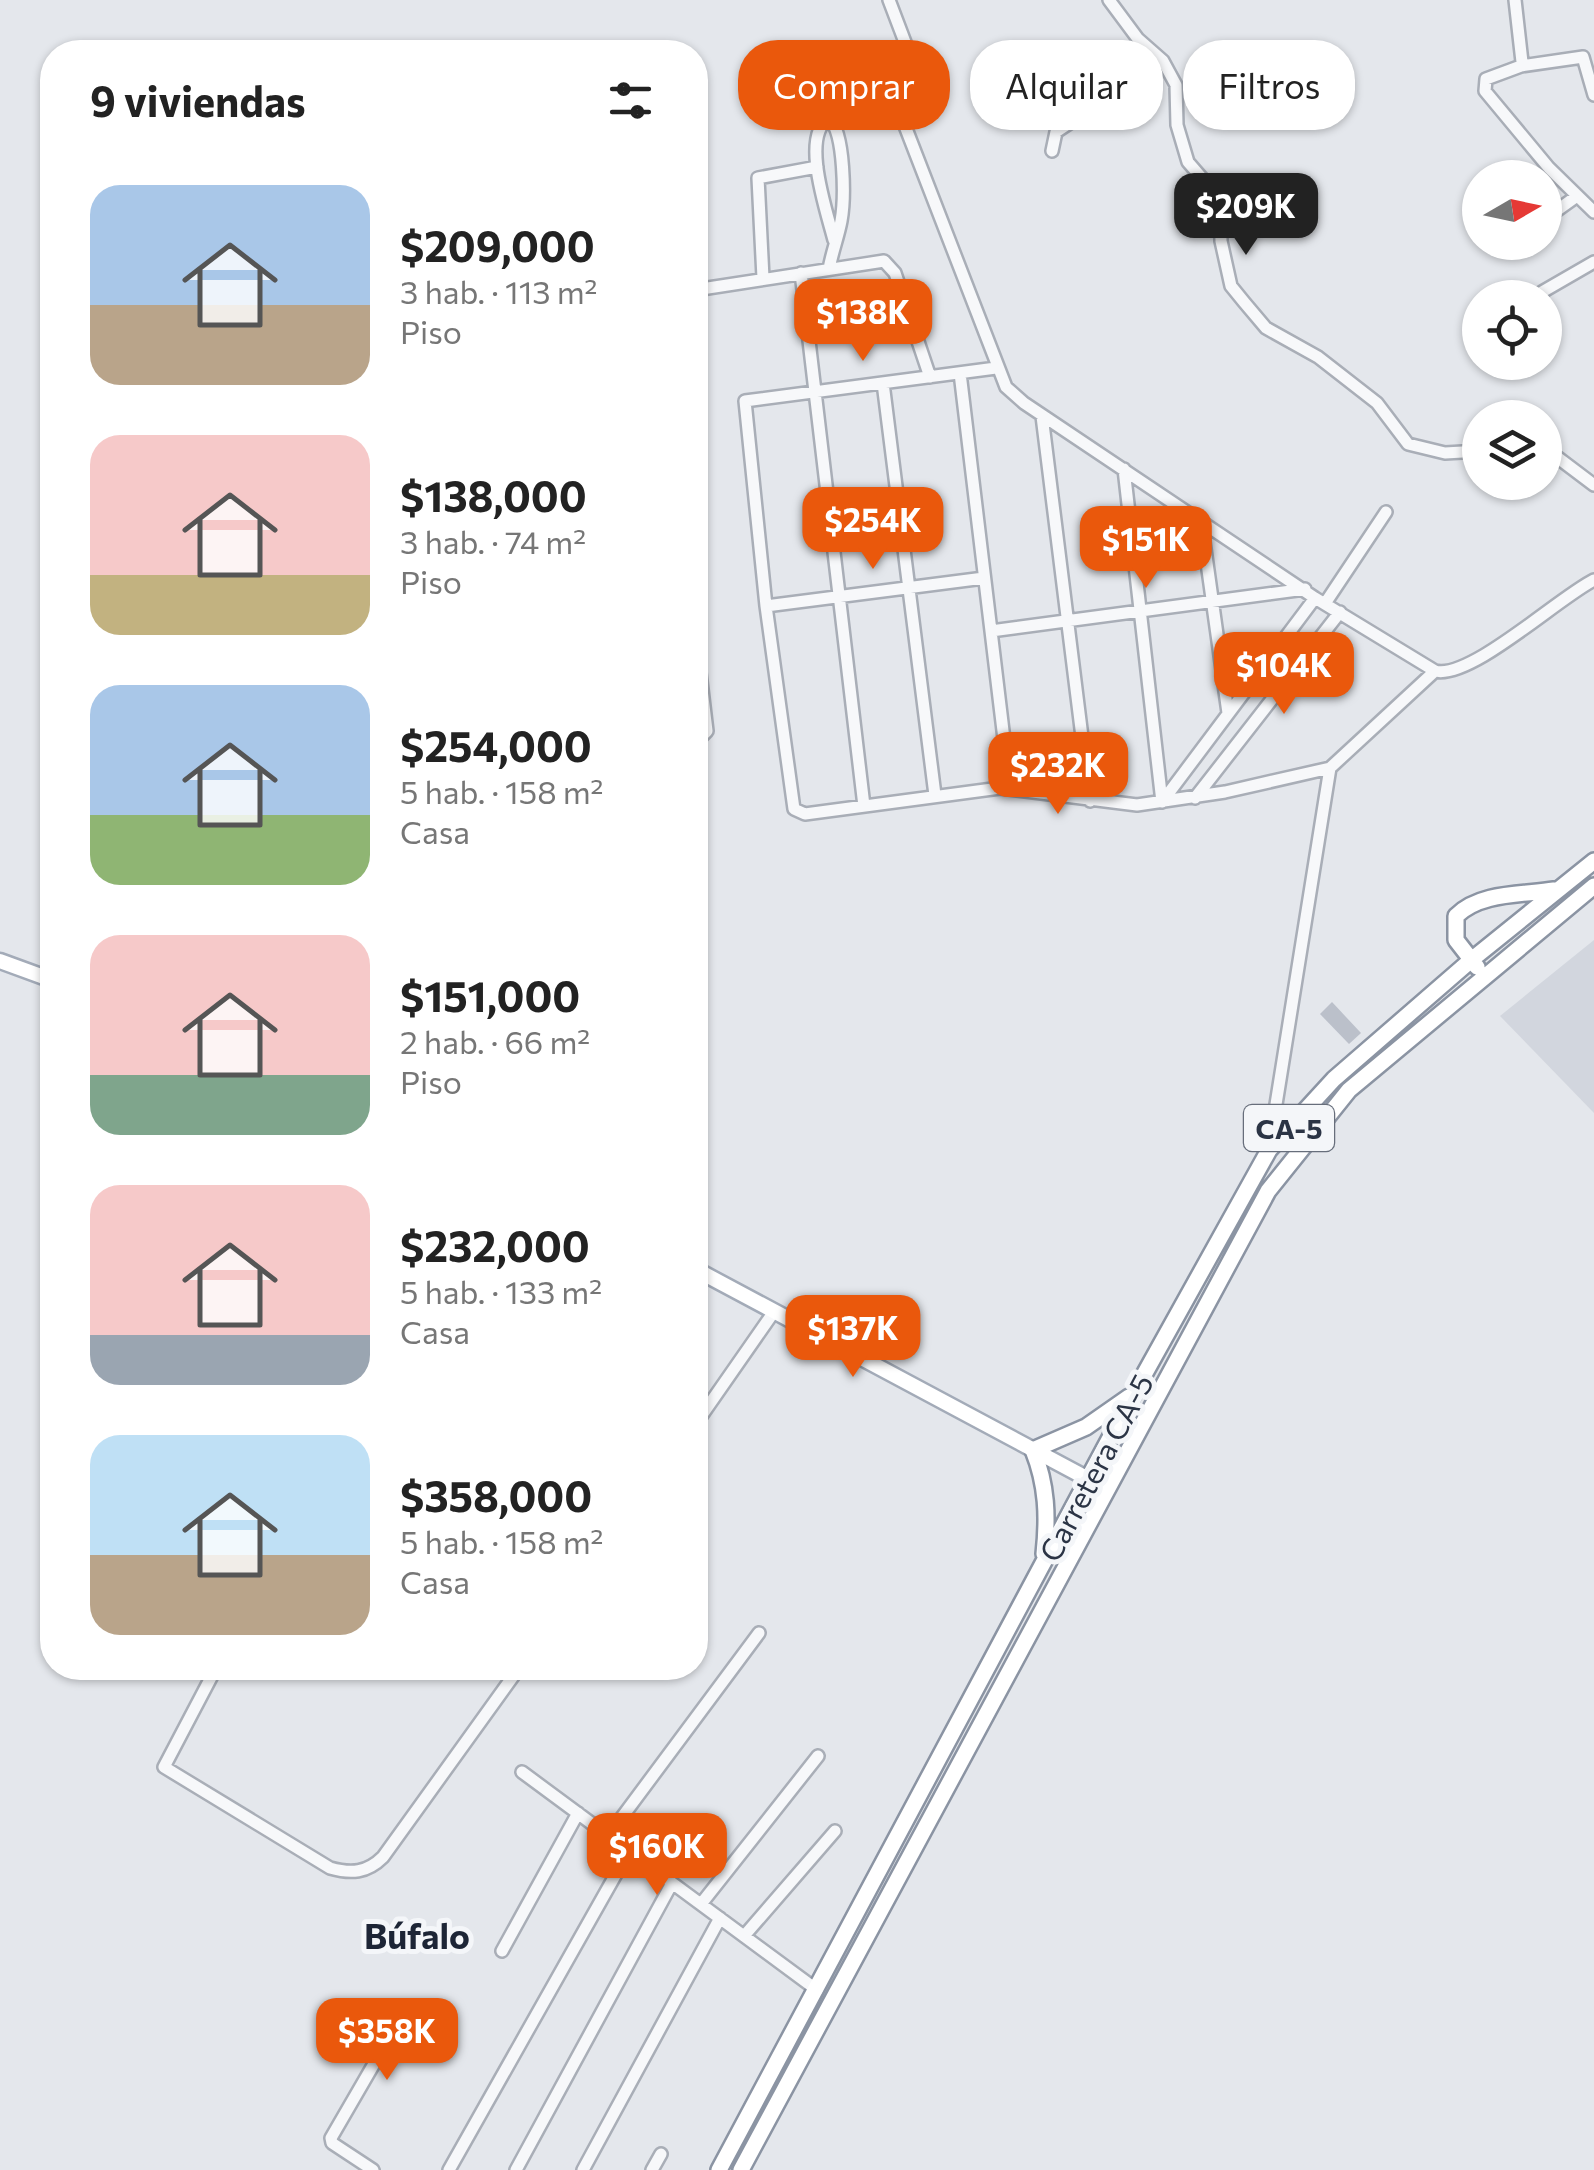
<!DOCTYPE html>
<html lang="es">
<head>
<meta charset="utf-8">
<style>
	body { margin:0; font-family:Commissioner,sans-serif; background:#f2f2f2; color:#222; height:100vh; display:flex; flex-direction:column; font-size:38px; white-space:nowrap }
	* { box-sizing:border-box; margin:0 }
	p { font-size:32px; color:#767676 }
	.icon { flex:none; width:55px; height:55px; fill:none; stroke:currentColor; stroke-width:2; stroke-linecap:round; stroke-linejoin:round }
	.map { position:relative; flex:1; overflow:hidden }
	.sheet { position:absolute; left:40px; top:40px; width:668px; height:1640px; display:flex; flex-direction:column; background:#fff; border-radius:40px; box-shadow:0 2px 8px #0004 }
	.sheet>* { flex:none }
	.top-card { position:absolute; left:738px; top:40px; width:705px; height:90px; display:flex; gap:20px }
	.needle { width:65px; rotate:81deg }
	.buttons { position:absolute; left:1462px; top:160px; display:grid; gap:20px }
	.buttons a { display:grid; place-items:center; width:100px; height:100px; border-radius:50%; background:#fff; box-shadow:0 2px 8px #0004; font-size:50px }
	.price { position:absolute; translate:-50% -85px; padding:0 22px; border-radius:20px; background:#ea580c; color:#fff; font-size:32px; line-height:65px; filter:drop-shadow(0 2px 5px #0008) }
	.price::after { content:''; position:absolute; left:50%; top:60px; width:30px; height:22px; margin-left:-15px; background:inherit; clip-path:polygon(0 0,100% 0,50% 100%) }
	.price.on { background:#222; color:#fff }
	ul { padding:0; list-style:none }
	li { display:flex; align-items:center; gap:30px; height:250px; padding:0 50px }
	li span { display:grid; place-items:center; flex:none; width:280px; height:200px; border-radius:30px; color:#555 }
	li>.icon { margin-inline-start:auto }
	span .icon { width:120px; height:120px; fill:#fffc; stroke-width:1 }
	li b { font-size:42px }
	h2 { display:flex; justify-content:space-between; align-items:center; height:120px; padding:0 50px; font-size:42px }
	.pill { padding:0 35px; border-radius:40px; background:#fff; box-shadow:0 2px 8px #0004; font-size:35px; line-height:90px }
	.pill.on { background:#ea580c; color:#fff }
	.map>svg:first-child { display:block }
</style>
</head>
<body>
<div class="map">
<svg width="1594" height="2170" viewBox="0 0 1594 2170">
	<rect width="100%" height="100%" fill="#e4e7ec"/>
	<path fill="#d2d6de" d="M1594 940V1113L1500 1016Z"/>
	<path fill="#bbc0ca" d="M1332 1002 1361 1033 1349 1044 1320 1014Z"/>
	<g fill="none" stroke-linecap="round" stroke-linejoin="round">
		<g stroke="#a9aeb7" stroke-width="16">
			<path id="minor" d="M889 0 919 79 915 91 900 99V113L1006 387 1024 403 1315 598 1435 671
				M1109 0 1138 39 1163 61 1176 85 1177 125 1188 162 1220 199 1221 241 1231 286 1244 302 1266 328 1318 357 1377 403 1408 444 1445 453 1480 451
				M1515 0 1522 62 1521 66 1486 79 1485 91 1549 168 1594 212
				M1521 66 1583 57 1594 95
				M1052 151 1056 132 1163 61
				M1545 219 1577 196
				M1497 246 1500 242
				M829 269C832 252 838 237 841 221 845 199 845 133 829 118 800 136 827 212 834 240
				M801 273 864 806
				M763 278 758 178 817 167
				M695 290 884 261 895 273 930 377
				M1542 292 1594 262
				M996 368 745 401 766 606 794 809 805 814 1000 788 1137 805 1225 792 1330 768
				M960 373 1010 789
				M883 383 935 795
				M1042 416 1090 801
				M1545 448 1594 485
				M1124 469 1162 802
				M1201 520 1228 713
				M1326 602 1386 512
				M766 606 984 578
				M695 631 707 731 695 743
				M991 631 1305 589
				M1195 798 1340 612
				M1162 802 1315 598
				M1269 1148 1330 768 1435 671C1470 680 1558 598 1594 580
				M695 1425 773 1313
				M216 1668 164 1767 330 1868C351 1874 367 1873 383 1857L519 1668
				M522 1772 817 1990
				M608 1836 759 1633
				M701 1904 818 1756
				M744 1936 835 1831
				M502 1951 578 1813
				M373 2170 332 2143 331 2138 404 2012
				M449 2170 629 1851
				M516 2170 672 1883
				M583 2170 720 1918
				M652 2170 661 2154"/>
		</g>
		<g stroke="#a3abb8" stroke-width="19">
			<path id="major" d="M0 961 52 980
				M695 1269 1105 1488"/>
		</g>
		<g stroke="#8b94a3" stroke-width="20">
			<path id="highway" d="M1477 967 1456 940V916C1480 892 1522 895 1554 890
				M1044 1554C1048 1517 1047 1485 1033 1450L1086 1427 1129 1397
				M719 2170 1135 1391 1269 1150 1334 1079 1470 961 1594 861
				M741 2170 1268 1191 1349 1090 1594 886"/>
		</g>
		<use href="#minor" stroke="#f7f8fa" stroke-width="11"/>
		<use href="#major" stroke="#fff" stroke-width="14"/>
		<use href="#highway" stroke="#fff" stroke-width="15"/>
	</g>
	<g text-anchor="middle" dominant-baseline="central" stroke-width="10" stroke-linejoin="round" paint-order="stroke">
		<rect fill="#f4f6f9" stroke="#676e7b" stroke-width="2.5" x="1244" y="1105" width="90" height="46" rx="8"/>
		<g font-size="28" font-weight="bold" fill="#2b3445">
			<text x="1289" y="1128">CA-5</text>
		</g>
		<g font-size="30" fill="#2b3445" stroke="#f4f6f9">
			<text transform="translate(1095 1467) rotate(-62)">Carretera CA-5</text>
		</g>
		<g font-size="35" font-weight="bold" fill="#1d2536" stroke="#f4f6f9">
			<text x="417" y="1934">Búfalo</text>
		</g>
	</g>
</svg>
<div class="buttons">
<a><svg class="needle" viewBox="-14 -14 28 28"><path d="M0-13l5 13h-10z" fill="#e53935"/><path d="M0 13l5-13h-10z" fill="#767676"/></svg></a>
<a><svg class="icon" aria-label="locate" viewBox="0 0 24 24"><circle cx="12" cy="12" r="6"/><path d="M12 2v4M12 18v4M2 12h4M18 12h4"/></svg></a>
<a><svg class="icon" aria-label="layers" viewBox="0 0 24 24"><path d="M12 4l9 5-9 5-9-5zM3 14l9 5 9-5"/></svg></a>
</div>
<b class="price on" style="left:1246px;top:258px">$209K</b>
<b class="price" style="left:863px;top:364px">$138K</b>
<b class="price" style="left:873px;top:572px">$254K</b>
<b class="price" style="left:1146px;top:591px">$151K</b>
<b class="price" style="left:1284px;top:717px">$104K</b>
<b class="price" style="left:1058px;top:817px">$232K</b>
<b class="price" style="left:853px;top:1380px">$137K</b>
<b class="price" style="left:657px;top:1898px">$160K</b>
<b class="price" style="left:387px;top:2083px">$358K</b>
<div class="top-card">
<a class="pill on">Comprar</a>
<a class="pill">Alquilar</a>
<a class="pill">Filtros</a>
</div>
<section class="sheet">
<h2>9 viviendas<svg class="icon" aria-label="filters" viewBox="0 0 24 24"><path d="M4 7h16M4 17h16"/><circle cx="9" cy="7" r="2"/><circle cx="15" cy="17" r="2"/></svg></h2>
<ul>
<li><span style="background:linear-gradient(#a9c7e8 60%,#b9a48a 0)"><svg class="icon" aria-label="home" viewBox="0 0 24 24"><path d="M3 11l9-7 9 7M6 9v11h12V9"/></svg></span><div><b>$209,000</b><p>3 hab. · 113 m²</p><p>Piso</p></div></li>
<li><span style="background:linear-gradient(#f6c9c9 70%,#c2b280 0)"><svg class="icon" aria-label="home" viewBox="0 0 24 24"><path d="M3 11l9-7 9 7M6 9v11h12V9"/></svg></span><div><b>$138,000</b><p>3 hab. · 74 m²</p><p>Piso</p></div></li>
<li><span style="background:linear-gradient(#a9c7e8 65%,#8fb573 0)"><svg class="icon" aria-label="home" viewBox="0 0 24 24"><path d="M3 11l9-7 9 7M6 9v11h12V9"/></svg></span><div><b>$254,000</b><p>5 hab. · 158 m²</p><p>Casa</p></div></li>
<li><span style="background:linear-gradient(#f6c9c9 70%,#7fa58c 0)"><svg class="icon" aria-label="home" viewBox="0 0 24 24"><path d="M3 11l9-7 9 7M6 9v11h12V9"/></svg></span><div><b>$151,000</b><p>2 hab. · 66 m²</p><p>Piso</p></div></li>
<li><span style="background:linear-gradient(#f6c9c9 75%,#9aa5b1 0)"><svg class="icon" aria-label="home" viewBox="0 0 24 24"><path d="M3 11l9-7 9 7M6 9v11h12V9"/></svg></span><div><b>$232,000</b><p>5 hab. · 133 m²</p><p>Casa</p></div></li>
<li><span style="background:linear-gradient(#bfe0f5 60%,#b9a48a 0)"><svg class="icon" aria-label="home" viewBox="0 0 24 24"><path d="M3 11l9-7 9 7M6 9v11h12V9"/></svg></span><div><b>$358,000</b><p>5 hab. · 158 m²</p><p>Casa</p></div></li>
</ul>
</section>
</div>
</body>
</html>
